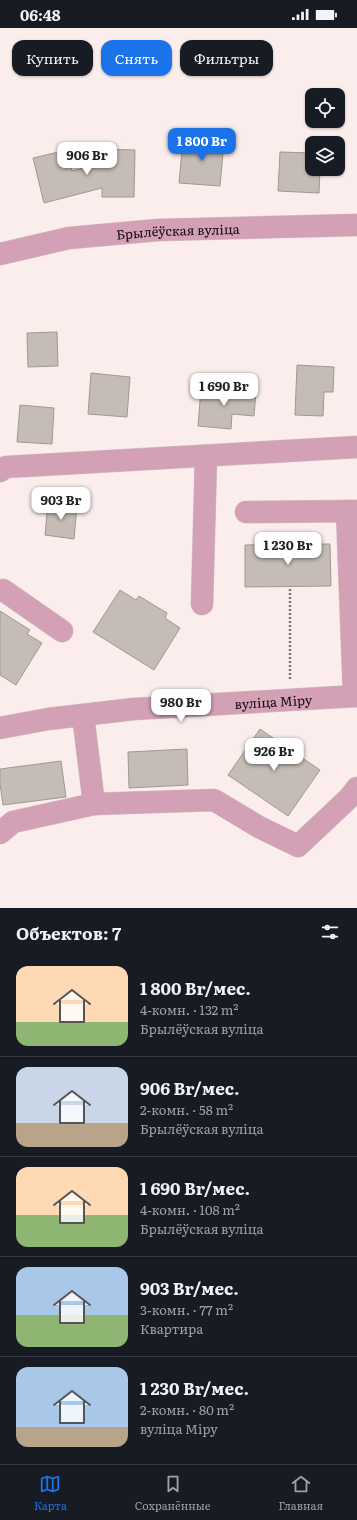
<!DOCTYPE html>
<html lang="ru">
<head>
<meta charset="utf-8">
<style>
	body { margin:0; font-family:Literata,serif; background:#20242c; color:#f1f3f6; height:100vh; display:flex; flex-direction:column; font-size:15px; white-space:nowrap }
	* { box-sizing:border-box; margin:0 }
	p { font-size:13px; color:#9ea1a6 }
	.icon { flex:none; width:22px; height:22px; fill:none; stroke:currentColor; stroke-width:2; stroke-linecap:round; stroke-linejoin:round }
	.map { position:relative; height:880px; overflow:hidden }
	.side { display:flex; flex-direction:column; background:#171b24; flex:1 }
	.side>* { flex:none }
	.hud { position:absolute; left:12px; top:12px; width:333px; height:36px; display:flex; gap:8px }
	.controls { position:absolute; left:305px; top:60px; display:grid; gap:8px }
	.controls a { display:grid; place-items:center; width:40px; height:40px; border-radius:8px; background:#171b24; box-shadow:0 1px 3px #0004; font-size:20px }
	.price { position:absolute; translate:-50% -34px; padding:0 9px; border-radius:8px; background:#fff; color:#222; font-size:13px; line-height:26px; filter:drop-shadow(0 1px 2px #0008) }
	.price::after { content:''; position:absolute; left:50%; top:24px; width:12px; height:9px; margin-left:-6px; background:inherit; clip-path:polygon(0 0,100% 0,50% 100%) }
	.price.current { background:#1a73e8; color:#fff }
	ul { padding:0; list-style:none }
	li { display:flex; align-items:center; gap:12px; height:100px; padding:0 16px }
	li+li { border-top:1px solid #363941 }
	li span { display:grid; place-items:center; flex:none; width:112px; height:80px; border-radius:12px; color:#555 }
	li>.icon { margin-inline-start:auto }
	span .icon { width:48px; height:48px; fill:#fffc; stroke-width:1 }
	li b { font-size:17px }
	h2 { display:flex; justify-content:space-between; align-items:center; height:48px; padding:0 16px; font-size:17px }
	.chip { padding:0 14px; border-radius:12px; background:#171b24; box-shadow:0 1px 3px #0004; font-size:14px; line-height:36px }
	.chip.current { background:#1a73e8; color:#fff }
	.status { display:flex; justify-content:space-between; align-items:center; height:28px; padding:0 20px; background:#171b24; direction:ltr }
	.status svg { height:11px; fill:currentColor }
	.dock { display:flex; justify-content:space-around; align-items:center; height:56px; border-top:1px solid #363941; background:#171b24; font-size:11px; color:#9ea1a6 }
	.dock a { display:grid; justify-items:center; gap:2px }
	.dock .current { color:#1a73e8 }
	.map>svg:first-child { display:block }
</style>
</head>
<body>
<div class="status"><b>06:48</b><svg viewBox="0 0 49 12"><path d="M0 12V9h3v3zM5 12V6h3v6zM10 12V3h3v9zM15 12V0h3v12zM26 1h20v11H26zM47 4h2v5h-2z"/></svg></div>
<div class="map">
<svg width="357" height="880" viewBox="0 0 357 880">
	<rect width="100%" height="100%" fill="#faedec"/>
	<path fill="#c6bcb6" stroke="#a29893" d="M183 111 224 114 220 158 179 155Z
		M103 121 135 122 134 169H102V160L44 175 33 130 67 122 72 143 103 135Z
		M280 124 312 125V141H320L319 165 278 163Z
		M57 304 58 338 28 339 27 305Z
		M297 337 334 339 333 364H324L323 388 295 387Z
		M91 345 130 349 127 389 88 386Z
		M211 360 256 364 254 388 232 386 231 401 198 398 201 361 211 362Z
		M20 377 54 380 52 416 17 414Z
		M48 475 77 478 74 511 45 507Z
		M330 516 331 558 245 559V517Z
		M120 562 136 572 139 568 167 585 165 590 180 600 154 642 93 604Z
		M0 583 30 602 27 606 42 615 16 657 0 647Z
		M260 701 320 742 288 788 228 747Z
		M187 721 188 757 129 760 128 724Z
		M61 733 66 769 3 777 0 756V741Z"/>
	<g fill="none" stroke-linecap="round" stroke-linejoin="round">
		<g stroke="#d5c9c8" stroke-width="23">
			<g id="minor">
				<path id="s1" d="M0 226 69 210 158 202 357 197"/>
				<path d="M0 443 6 439 357 419"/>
				<path d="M347 483 354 668"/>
				<path d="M246 484 357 483"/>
				<path d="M0 563 3 562 62 603"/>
				<path d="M202 576 206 428"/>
				<path d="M83 687 94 776 214 772 259 799 298 818 349 770 357 760"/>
				<path id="s2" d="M0 700 48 691 134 681 357 668"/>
				<path d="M0 805 13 794 94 776"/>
			</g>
		</g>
		<path stroke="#7e7676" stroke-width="2.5" stroke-dasharray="2 2" stroke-linecap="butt" d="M290 651V559"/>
		<use href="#minor" stroke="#d4a0b6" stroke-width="22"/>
	</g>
	<g text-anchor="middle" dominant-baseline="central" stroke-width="3" stroke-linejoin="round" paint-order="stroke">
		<g font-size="13" fill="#100c0c" stroke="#fefefe">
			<text stroke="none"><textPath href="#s1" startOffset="180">Брылёўская вуліца</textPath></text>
			<text stroke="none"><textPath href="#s2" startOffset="275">вуліца Міру</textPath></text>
		</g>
	</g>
</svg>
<div class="controls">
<a><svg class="icon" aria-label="locate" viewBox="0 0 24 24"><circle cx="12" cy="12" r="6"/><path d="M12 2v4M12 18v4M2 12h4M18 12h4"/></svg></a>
<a><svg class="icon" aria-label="layers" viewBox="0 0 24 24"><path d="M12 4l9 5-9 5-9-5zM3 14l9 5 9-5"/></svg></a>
</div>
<b class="price current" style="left:202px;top:134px">1 800 Br</b>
<b class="price" style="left:87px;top:148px">906 Br</b>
<b class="price" style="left:224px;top:379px">1 690 Br</b>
<b class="price" style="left:61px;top:493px">903 Br</b>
<b class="price" style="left:288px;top:538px">1 230 Br</b>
<b class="price" style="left:181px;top:695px">980 Br</b>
<b class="price" style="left:274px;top:744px">926 Br</b>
<div class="hud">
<a class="chip">Купить</a>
<a class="chip current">Снять</a>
<a class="chip">Фильтры</a>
</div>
</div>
<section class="side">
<h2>Объектов: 7<svg class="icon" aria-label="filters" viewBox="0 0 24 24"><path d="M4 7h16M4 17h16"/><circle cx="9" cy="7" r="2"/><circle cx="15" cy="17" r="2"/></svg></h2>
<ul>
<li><span style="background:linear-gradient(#ffd9b3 70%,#8fb573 0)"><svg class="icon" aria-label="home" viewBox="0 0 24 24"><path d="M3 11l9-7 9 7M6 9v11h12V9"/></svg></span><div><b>1 800 Br/мес.</b><p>4-комн. · 132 m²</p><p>Брылёўская вуліца</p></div></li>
<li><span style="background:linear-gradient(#c9d6e8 70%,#b9a48a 0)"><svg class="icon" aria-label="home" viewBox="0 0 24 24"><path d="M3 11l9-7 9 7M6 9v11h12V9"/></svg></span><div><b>906 Br/мес.</b><p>2-комн. · 58 m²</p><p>Брылёўская вуліца</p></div></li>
<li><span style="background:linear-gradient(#ffd9b3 60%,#8fb573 0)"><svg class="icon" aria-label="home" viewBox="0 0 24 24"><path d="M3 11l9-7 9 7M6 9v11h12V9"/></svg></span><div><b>1 690 Br/мес.</b><p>4-комн. · 108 m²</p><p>Брылёўская вуліца</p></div></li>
<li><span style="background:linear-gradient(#a9c7e8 60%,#8fb573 0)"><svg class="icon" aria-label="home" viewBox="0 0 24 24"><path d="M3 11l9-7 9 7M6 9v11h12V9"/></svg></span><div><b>903 Br/мес.</b><p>3-комн. · 77 m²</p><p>Квартира</p></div></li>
<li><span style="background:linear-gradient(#a9c7e8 75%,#b9a48a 0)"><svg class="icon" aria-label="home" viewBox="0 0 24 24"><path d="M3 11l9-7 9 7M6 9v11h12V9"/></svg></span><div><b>1 230 Br/мес.</b><p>2-комн. · 80 m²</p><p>вуліца Міру</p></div></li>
</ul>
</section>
<nav class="dock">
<a class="current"><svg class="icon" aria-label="map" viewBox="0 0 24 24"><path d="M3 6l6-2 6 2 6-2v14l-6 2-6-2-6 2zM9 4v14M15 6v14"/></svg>Карта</a>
<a><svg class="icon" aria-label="saved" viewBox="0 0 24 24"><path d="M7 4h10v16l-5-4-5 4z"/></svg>Сохранённые</a>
<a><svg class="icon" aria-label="home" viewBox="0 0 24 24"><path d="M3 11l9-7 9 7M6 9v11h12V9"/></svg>Главная</a>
</nav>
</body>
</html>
